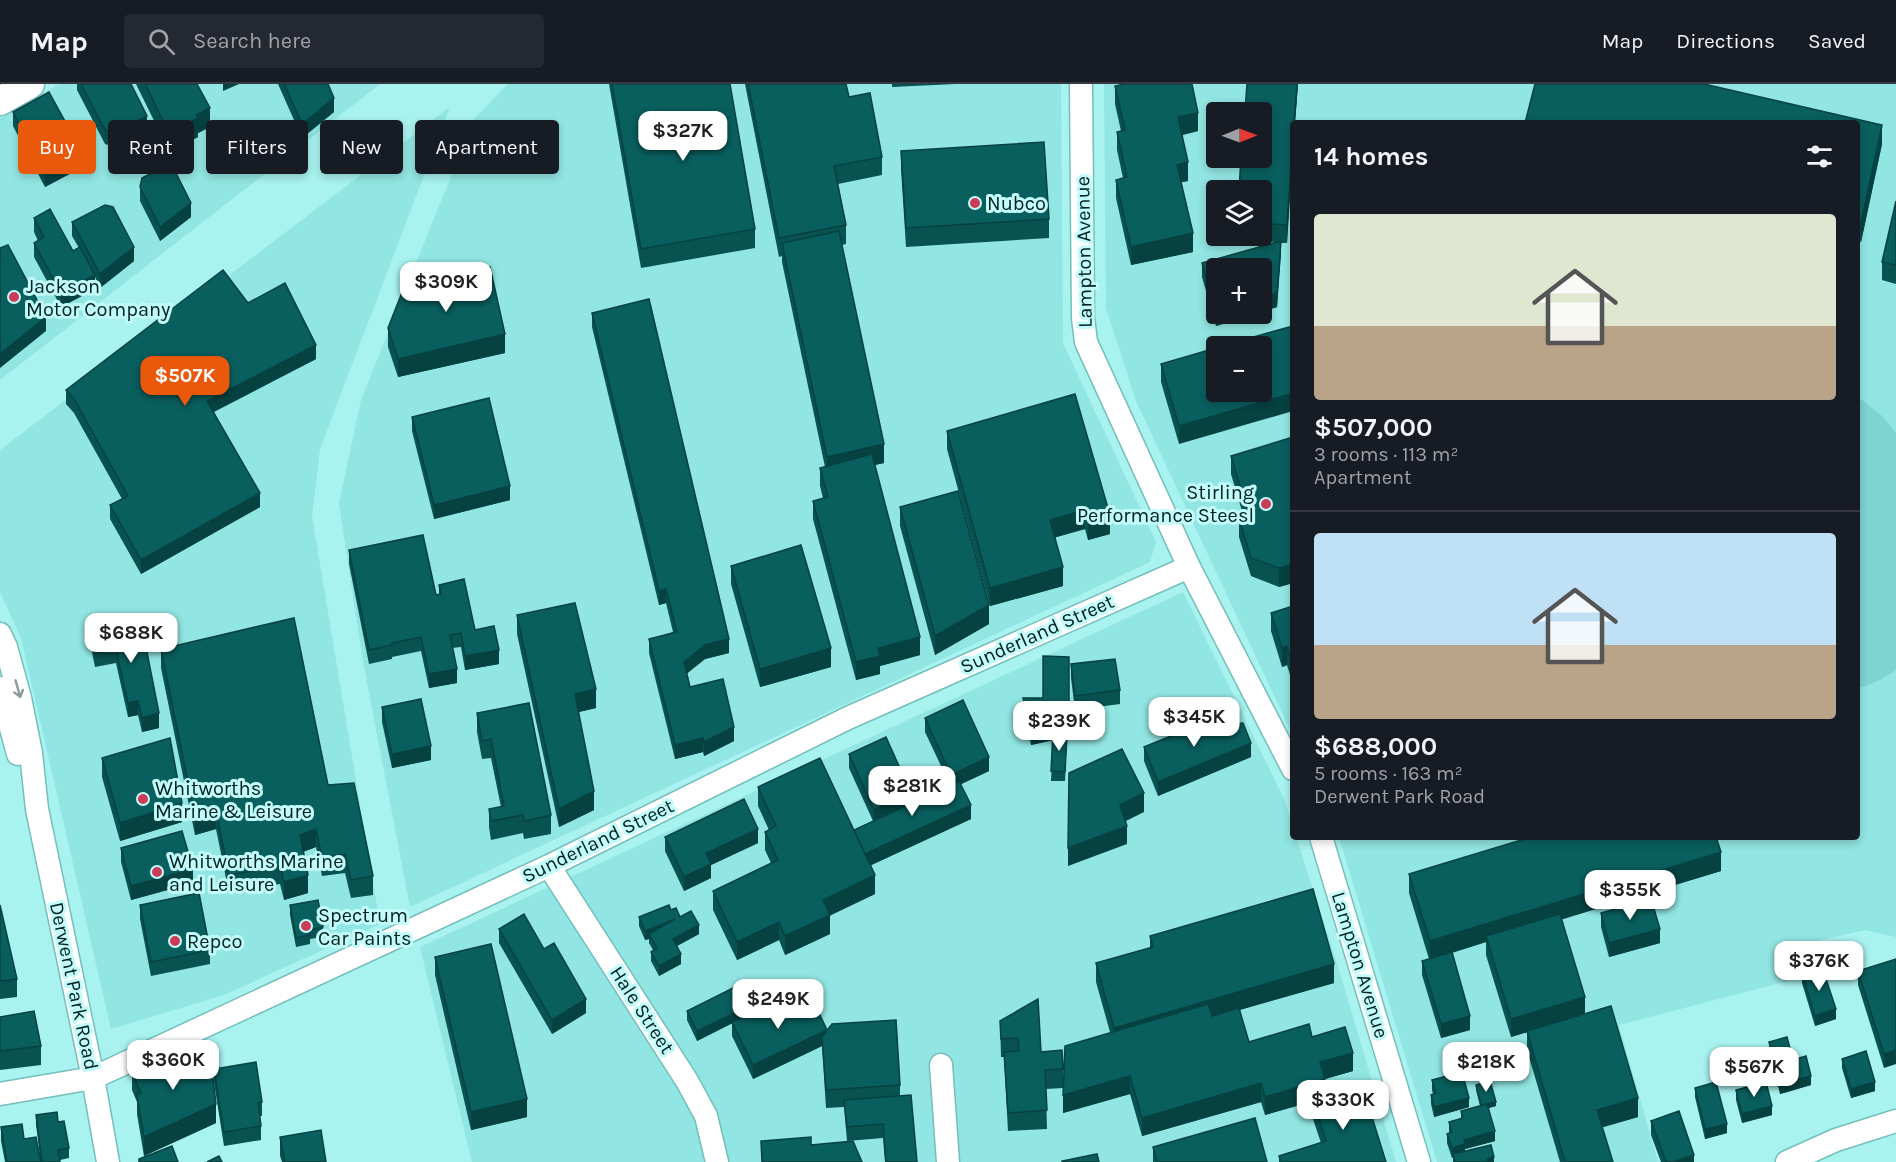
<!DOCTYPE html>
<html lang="en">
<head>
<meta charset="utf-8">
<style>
	body { margin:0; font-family:Karla,sans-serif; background:#242831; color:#f1f3f6; height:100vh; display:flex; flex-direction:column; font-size:22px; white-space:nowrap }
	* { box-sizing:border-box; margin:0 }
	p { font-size:20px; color:#9ea1a6 }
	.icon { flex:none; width:33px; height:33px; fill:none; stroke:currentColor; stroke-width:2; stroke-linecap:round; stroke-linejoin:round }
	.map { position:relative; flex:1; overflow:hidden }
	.panel { position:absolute; left:1290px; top:36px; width:570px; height:720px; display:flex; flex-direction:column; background:#171b24; border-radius:6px; box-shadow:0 3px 9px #0003 }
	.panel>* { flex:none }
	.guide { position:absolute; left:18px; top:36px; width:570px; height:54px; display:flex; gap:12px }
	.needle { width:39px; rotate:89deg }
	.controls { position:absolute; left:1206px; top:18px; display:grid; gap:12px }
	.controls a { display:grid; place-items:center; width:66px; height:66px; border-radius:6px; background:#171b24; box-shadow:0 3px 9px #0003; font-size:30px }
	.price { position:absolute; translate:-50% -51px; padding:0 14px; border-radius:12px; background:#fff; color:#222; font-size:20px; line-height:39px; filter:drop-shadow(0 2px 3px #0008) }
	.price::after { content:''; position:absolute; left:50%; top:36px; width:18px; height:14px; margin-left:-9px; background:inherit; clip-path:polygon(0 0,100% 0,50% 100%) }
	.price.active { background:#ea580c; color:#fff }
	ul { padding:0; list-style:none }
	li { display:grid; align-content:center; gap:12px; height:318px; padding:0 24px }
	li+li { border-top:2px solid #363941 }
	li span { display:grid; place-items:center; height:186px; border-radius:6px; color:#555 }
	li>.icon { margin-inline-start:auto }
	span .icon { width:108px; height:108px; fill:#fffc; stroke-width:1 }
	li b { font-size:26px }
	h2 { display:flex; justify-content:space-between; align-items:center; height:72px; padding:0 24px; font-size:26px }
	.pill { padding:0 21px; border-radius:6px; background:#171b24; box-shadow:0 3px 9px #0003; font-size:21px; line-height:54px }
	.pill.active { background:#ea580c; color:#fff }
	header { display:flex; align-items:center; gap:36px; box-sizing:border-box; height:84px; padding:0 30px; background:#171b24; border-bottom:2px solid #363941 }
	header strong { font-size:28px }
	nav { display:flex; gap:33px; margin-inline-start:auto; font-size:21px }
	.search { width:420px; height:54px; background:#242831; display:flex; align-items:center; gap:15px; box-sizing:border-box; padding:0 21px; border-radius:6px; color:#9ea1a6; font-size:22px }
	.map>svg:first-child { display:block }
</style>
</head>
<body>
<header>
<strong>Map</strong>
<div class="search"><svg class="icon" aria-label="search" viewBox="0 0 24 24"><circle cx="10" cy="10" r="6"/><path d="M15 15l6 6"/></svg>Search here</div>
<nav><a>Map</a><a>Directions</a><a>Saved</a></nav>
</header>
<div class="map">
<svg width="1896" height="1078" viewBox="0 0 1896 1078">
	<rect width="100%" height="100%" fill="#a8f2ef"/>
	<path fill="#91e5e2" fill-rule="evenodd" d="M59 0H380L0 296V34Z
		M508 0H1061L1063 259 1156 458 1150 478 410 823 362 572 339 419 361 316 474 35Z
		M1104 0H1896V853L1865 846 1779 866 1788 897 1619 941 1658 1078H1437L1339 753H1857V39H1293V652L1136 317 1106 224ZM1216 28H1262V74H1216ZM1216 106H1262V152H1216ZM1216 184H1262V230H1216ZM1216 262H1262V308H1216Z
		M450 23 320 365 312 432 380 840 224 911 111 945 21 554 0 508V366Z
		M1183 508 1285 717 1293 744V753H1296L1336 876 1396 1078H472L420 863Z"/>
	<path fill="#7dd4d1" d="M1857 312 1882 332 1896 349V586L1878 597 1857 605Z"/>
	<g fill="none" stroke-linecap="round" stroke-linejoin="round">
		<g stroke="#75bebc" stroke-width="25">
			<path id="minor" d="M1081 0 1083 234 1086 258 1189 483 1293 685
				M0 550 6 563 20 614 31 669 37 725 93 994 108 1078
				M0 604 18 670
				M1321 753 1419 1078
				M549 782 687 997 706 1032 717 1078
				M941 981 948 1078
				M0 1010 93 994 549 782 848 634 1189 483
				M1787 1078 1836 1056 1896 1037"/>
		</g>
		<g stroke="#75bebc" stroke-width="31">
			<path id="major" d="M0 17 30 0"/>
		</g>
		<use href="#minor" stroke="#fff" stroke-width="22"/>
		<use href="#major" stroke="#fff" stroke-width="28"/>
	</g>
	<path fill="#085251" d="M77 0H131L147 46 114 63 105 60 77 6Z
		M136 0H197L210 43 198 49V53L182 61 181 57 167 63Z
		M278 0H328L334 28 302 54Z
		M609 0H730L755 145V164L641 184Z
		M745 0H846L849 13 882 73V91L838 100 846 141V160L842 161 884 379 875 381 920 571 880 582V590L856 596 813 435V417L823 414 820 402V384L825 383 782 178V172L779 173Z
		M892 0H956L892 3Z
		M1247 0H1298L1295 39H1293L1287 159H1281L1277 223 1216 242 1202 193V179L1275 158 1237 156V152H1262V106Z
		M1115 2 1198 47 1182 51 1188 97 1181 98 1193 168 1131 181 1116 114V96L1123 94 1117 66V48L1121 47 1115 20Z
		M13 28 78 75 77 86 45 103 13 42Z
		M1857 39 1882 60 1861 158 1857 157Z
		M901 67 1049 135V154L906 163 901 85Z
		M140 103 191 133 160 157 140 117Z
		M1896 117V200L1882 196V178Z
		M34 134 73 167 79 164 72 152V138L134 177 100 204 95 193V205L61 223 34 173V159L38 157 34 148Z
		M248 219 316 275 214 328 260 423 141 490 110 435V421L122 415 74 329 66 320V306Z
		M592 229 729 569 705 575 687 589 690 603 734 657 704 672 703 668 675 675 649 569V555L673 548 666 519 659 521 592 243Z
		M1293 242 1179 360 1161 298V280Z
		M388 244 505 269 398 293 388 263Z
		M1075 310 1110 450 1088 456 1085 445 1055 453 1063 502 990 522 947 365V347Z
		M412 333 510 416 434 435 412 347Z
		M1293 353V499L1279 503 1251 492 1239 453V435L1244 434 1231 390V372Z
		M900 423 989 540 935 571 900 442Z
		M349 466 436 511 439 510V501L475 546 499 580 465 586 461 563 452 564 457 599 429 604 421 567 392 573V575L369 580 349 480Z
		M731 482 831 583 760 603 731 500Z
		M1293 522V601L1287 581 1282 583 1271 547V529Z
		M517 531 596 624 578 628 594 726 559 743 517 550Z
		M141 538 159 644 142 648 138 631 128 633 116 579 95 583 91 563V549Z
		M161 565 328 701 373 792V811L351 814 345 789 322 792 316 763 303 768 308 809 284 816 280 800 229 809 216 745 195 751 161 584Z
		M1071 580 1120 606V620L1075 626 1071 594Z
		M1023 614 1069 653H1067L1065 697H1051L1053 656 1031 661 1023 628Z
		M382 623 431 676 392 684 382 638Z
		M477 629 551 731V750L524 755 523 749 491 756 489 743V725L501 723 491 674 482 675 477 648Z
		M925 634 989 687 961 700 971 735 871 781 875 810 830 831V850L785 871 779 856 737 876 713 826V807L771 779 765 766V748L769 746 758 722V703L854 746 873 737 849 684V670L911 719 950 701 925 648Z
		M1144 663 1251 673 1158 712 1144 677Z
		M102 674 182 738 120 757 102 693Z
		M665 753 758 759 711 781V794L684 807 665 767Z
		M121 764 193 799 131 816 121 778Z
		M1721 787 1561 835 1585 930 1638 1033 1602 1043 1613 1078H1560L1527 966V948L1511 953 1486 871V858L1452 869 1470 946 1441 954 1422 891V877L1429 875 1409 809V790Z
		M0 821 17 895V913L0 915Z
		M140 821 210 866V880L151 892 140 835Z
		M290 821 323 843V853L310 855V860L296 863 290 831Z
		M671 826 699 850 677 862 681 880 659 892 651 877V868L653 866 649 859V855L645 856 639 842V833Z
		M1601 829 1660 859 1609 873 1601 843Z
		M499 845 544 865 586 929 552 950 499 859Z
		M1150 852 1334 899 1239 926 1249 958 1312 953 1353 987 1325 995V1013L1386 1078H1279V1072L1321 1059 1313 1035V1017L1265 1031 1261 1018 1142 1052 1130 1010 1063 1029 1110 948 1096 898V879L1150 864Z
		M435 873 527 1033 471 1046 435 891Z
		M1896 875 1884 984 1858 901V887Z
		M1802 890 1836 935 1815 942 1802 899Z
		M687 927 747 931H775L827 947 900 1001V1012L917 1078H885L883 1054 847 1057 844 1023 826 1024 822 962 753 995 732 952V939L697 957 687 936Z
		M0 933 41 962V981L0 986Z
		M1000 937 1063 985V1004L1046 1005 1047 1045 1008 1047 1004 973H1001Z
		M1769 958 1793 976 1811 1001 1780 1010 1769 968Z
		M1842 975 1875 1007 1851 1014 1842 984Z
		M214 985 262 1018V1032H260L261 1042V1056L224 1062 214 999Z
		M132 988 216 1039 144 1072 137 1030V1018L132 1006Z
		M1432 996 1469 1023 1434 1033 1431 1020V1011L1433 1010 1432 1006Z
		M1476 1001 1496 1022 1489 1024 1495 1057 1465 1065V1067L1494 1078H1453V1073L1452 1074 1447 1059V1050L1449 1049V1038L1461 1035V1027L1480 1022 1476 1006Z
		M1695 1004 1727 1049 1705 1055 1695 1013Z
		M1736 1006 1772 1031 1742 1039 1736 1016Z
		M36 1031 58 1038 69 1064V1074L60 1076V1078H41L36 1041Z
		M1651 1037 1694 1078H1661L1651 1051Z
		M1 1043 24 1055 41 1078H5L1 1057Z
		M280 1053 326 1078H282L280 1072Z
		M1153 1063 1267 1078H1153Z"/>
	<path fill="#064242" d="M223 0H239L223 7Z
		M1297 0H1298L1295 39H1294Z
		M334 14V28L302 54V40Z
		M210 24V43L198 49V53L182 61V42L196 31Z
		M1198 29V47L1178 52V33Z
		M147 32V46L114 63V49Z
		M181 38V57L167 63V45Z
		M1882 41V60L1861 158V139Z
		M1293 52V71L1287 159V141Z
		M78 61V75L77 86 45 103V89Z
		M1188 78V97L1177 99V81Z
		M191 119V133L160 157V143Z
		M1193 149V168L1131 181V163Z
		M1281 157V171L1277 223 1262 228V214Z
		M134 163V177L100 204V190Z
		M95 191V205L61 223V209Z
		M1216 228V230H1257L1216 242Z
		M46 233V247L0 284V270Z
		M505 250V269L398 293V275Z
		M316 261V275L207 331V317Z
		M1293 309V327L1179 360V342Z
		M884 360V379L827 391V373Z
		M510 402V416L434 435V421Z
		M260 409V423L141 490V476Z
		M1085 426V445L1050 455V436Z
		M1110 431V450L1088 456V438Z
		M1293 480V499L1279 503V484Z
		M1063 483V502L990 522V504Z
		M666 505V519L659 521V507Z
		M989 521V540L935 571V552Z
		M920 553V571L880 582V590L856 596V578L878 564Z
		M729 555V569L705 575 684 592V578L705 561Z
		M1287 562V581L1282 583V564Z
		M831 564V583L760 603V585Z
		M499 566V580L465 586V572Z
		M457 585V599L429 604V590Z
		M1069 587V653H1067L1065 697 1067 653 1031 661V647Z
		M596 605V624L575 629V610Z
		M138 617V631L128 633V619Z
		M159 629V644L142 648V634Z
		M734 643V657L704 672V658Z
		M703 654V668L675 675V661Z
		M1251 659V673L1158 712V698Z
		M431 662V676L392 684V670Z
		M989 673V687L951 705V691Z
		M594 707V726L559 743V725Z
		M911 709V723L874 740V726Z
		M1144 709V728L1120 740V721Z
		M182 719V738L120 757V739Z
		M971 721V735L865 784V770Z
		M216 727V745L195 751V733Z
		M1127 742V760L1068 782V764Z
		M316 745V763L300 769V751Z
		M758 745V759L711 781V794L684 807V793L706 769Z
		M1721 768V787L1488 858 1486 852V858L1430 875V857Z
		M193 785V799L131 816V802Z
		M308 791V809L284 816V798Z
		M875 791V810L823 835V816Z
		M830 831V850L785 871V852Z
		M675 835 649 850V855L645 856V847Z
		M779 838V856L737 876V858Z
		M699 841V850L673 864V855Z
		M1660 845V859L1609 873V859Z
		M681 870V880L659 892V882Z
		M1334 880V899L1114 962V944Z
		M1585 913V931L1511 953V935Z
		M586 915V929L552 950V936Z
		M747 923V932L697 957V947Z
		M1836 925V935L1815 942V932Z
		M1470 932V946L1441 954V940Z
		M827 946 822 953V962L753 995V981Z
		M1896 966V980L1884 984V970Z
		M1353 969V987L1325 995V1014L1265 1031V1013L1320 978Z
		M1130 992V1010L1063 1029V1011Z
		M1811 992V1001L1780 1010V1000Z
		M1875 998V1007L1851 1014V1005Z
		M1261 999V1018L1142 1052V1034Z
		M1469 1014V1023L1434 1033V1023Z
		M1638 1014V1033L1597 1045V1026Z
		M527 1015V1033L471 1046V1028Z
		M1496 1018V1022L1481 1026V1021Z
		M216 1020V1039L144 1072V1053Z
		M1772 1022V1031L1742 1039V1030Z
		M1727 1040V1049L1705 1055V1045Z
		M1495 1047V1057L1465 1065V1070H1453V1073L1452 1074V1064L1464 1056Z
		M1694 1071V1078H1673Z
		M1494 1073V1078H1487V1075Z"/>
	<path fill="#095f5e" stroke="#064242" stroke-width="1.5" d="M81 0H131L147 32 114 49 105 46Z
		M145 0H197L210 24 196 31 198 34 182 42 181 38 167 45Z
		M284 0H328L334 14 302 40Z
		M612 0H730L755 145 641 165Z
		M748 0H846L849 13 870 9 882 73 834 82 846 141 779 154Z
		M1124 0H1192L1198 29 1178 33 1188 78 1177 81 1193 149 1131 163 1116 96 1127 93 1117 48 1125 46 1115 2Z
		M1247 0H1297L1294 39H1293V52L1287 141 1262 139V106H1239L1241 74H1262V28H1245Z
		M1535 0H1704L1882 41 1861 139 1857 138V39H1525Z
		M49 8 78 61 77 72 45 89 13 28Z
		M1044 58 1049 135 906 144 901 67Z
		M171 79 191 119 160 143 140 103 142 94Z
		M1896 117V181L1882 178Z
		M105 121 113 123 134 163 100 190 72 138Z
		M50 125 73 167 80 163 95 191 61 209 34 159 44 153 34 134Z
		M839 147 884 360 827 373 782 159Z
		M1281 157 1277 209 1262 214V184H1216V228L1202 179Z
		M8 161 46 233 0 270V164Z
		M490 183 505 250 398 275 388 244 405 201Z
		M223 186 248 219 285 199 316 261 207 317 260 409 141 476 110 421 128 412 74 315 66 306Z
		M649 215 729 555 705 561 684 578 690 603 723 595 734 643 704 658 703 654 675 661 649 555 677 548 666 505 659 507 592 229Z
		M1293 242V309L1179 342 1161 280 1216 264V308H1262V262H1221Z
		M1075 310 1110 431 1088 438 1085 426 1050 436 1063 483 990 504 947 347Z
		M489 314 510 402 434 421 412 333Z
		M1293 353V480L1279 484 1251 474 1239 435 1249 432 1231 372Z
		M872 370 920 553 878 564 880 572 856 578 813 417 828 413 820 384Z
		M958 407 989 521 935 552 900 423Z
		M423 451 436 511 441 510 439 501 464 495 475 546 494 542 499 566 465 572 461 549 450 551 457 585 429 590 421 553 392 559V561L369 566 349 466Z
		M801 461 831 564 760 585 731 482Z
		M575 519 596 605 575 610 594 707 559 725 517 531Z
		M1293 522V583L1287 562 1282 564 1271 529Z
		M294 534 328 701 354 699 373 792 351 796 345 770 322 774 316 745 300 751 308 791 284 798 280 782 229 791 216 727 195 733 161 565Z
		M141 538 159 629 142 634 138 617 128 619 116 565 95 569 91 549Z
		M1043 572 1069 573V639L1031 647 1023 614H1043Z
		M1115 575 1120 606 1075 612 1071 580Z
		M421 615 431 662 392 670 382 623Z
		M963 616 989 673 951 691 925 634Z
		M529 619 551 731 524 737 523 731 491 737 489 725 504 722 491 655 482 657 477 629Z
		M1243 639 1251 659 1158 698 1144 663 1191 644Z
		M1053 649H1067L1065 688 1051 687Z
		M886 653 911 709 874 726 849 670Z
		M170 654 182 719 120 739 102 674Z
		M1122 665 1144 709 1120 721 1127 742 1068 764 1069 689Z
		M820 674 875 791 823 816 830 831 785 852 779 838 737 858 713 807 778 776 765 748 776 742 758 703Z
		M959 697 971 721 865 770 854 746Z
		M744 715 758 745 706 769 711 780 684 793 665 753Z
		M182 747 193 785 131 802 121 764Z
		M1531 753H1716L1721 768 1430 857 1409 790Z
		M1313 805 1334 880 1114 944 1096 879 1153 863 1150 852Z
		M199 809 210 866 151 878 140 821Z
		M1651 815 1660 845 1609 859 1601 829Z
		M318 816 323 843 309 846 310 851 296 854 290 821Z
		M0 821 17 895 0 897Z
		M669 821 671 826 676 824 680 833 691 827 699 841 673 855 681 870 659 882 651 868 657 864 649 850 675 835 645 847 639 833Z
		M524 830 544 865 554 859 586 915 552 936 499 845Z
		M1560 830 1585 913 1511 935 1486 852Z
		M491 860 527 1015 471 1028 435 873Z
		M1452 868 1470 932 1441 940 1422 877Z
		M1896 875V966L1884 970 1858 887Z
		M1822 883 1836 925 1815 932 1802 890Z
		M737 902 747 923 697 947 687 927Z
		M812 914 827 946 753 981 732 938 770 920 775 931Z
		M1038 915 1041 968 1062 966 1063 985 1045 986 1047 1026 1008 1029 1004 968 1019 967 1018 954 1001 955 1000 937Z
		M1208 920 1212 932 1239 924 1249 958 1309 940 1312 953 1345 943 1353 969 1320 978 1325 995 1265 1013 1261 999 1142 1034 1130 992 1063 1011 1065 962Z
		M1611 922 1638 1014 1597 1026 1613 1078H1565L1527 947Z
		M34 927 41 962 0 967V933Z
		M896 936 900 1001 826 1006 822 953 832 940Z
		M1787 953 1793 976 1806 972 1811 992 1780 1000 1769 958Z
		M182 965 191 986 211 978 216 1020 144 1053 137 1011 141 1009 132 988Z
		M1866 967 1875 998 1851 1005 1842 975Z
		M256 978 262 1018 258 1019 261 1042 224 1048 214 985Z
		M1462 988 1469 1014 1434 1023 1431 1011 1436 1009 1432 996Z
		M1490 997 1496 1018 1481 1021 1476 1001Z
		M1716 998 1727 1040 1705 1045 1695 1004Z
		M1766 998 1772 1022 1742 1030 1736 1006Z
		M1362 1001 1386 1078H1281L1279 1072 1326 1057 1313 1016Z
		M911 1011 917 1078H886L883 1040 847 1043 844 1016Z
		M1487 1020 1495 1047 1464 1056 1465 1060 1452 1064 1447 1050 1452 1048 1449 1038 1463 1034 1461 1027Z
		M1679 1027 1694 1071 1673 1078H1666L1651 1037Z
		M57 1028 58 1038 64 1037 69 1064 58 1066 60 1078H42L36 1031Z
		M1255 1034 1267 1078H1157L1153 1063Z
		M22 1040 24 1055 36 1053 41 1078H7L1 1043Z
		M321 1046 326 1078H285L280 1053Z
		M811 1053V1061L853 1057 862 1078H762L761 1057Z
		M1491 1061 1494 1073 1487 1075 1488 1078H1455L1453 1070Z
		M172 1062 178 1078H139V1075Z
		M1097 1070 1099 1078H1062V1077Z
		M219 1072 222 1078H207Z"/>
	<defs><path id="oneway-shaft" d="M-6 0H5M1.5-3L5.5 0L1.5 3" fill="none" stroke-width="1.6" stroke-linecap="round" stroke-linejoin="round" transform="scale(1.5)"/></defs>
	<use stroke="#8d9b9b" href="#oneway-shaft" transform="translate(18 605) rotate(74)"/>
	<g fill="#cc3c59" stroke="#c2fcfa" stroke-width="2">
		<circle cx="975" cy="119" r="6"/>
		<circle cx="14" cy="213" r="6"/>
		<circle cx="1266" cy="420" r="6"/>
		<circle cx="143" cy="715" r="6"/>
		<circle cx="157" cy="788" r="6"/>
		<circle cx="306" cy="842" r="6"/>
		<circle cx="175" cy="857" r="6"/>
	</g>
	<g text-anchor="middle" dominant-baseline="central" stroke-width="6" stroke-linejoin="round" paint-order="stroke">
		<g font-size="20" fill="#012020" stroke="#c2fcfa" text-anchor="start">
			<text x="987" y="119">Nubco</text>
			<text x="26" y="202">Jackson<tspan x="26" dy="23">Motor Company</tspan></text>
			<text x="1254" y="408" text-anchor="end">Stirling<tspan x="1254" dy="23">Performance Steesl</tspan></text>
			<text x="155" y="704">Whitworths<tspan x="155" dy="23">Marine &amp; Leisure</tspan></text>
			<text x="169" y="777">Whitworths Marine<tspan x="169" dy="23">and Leisure</tspan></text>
			<text x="318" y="831">Spectrum<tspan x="318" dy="23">Car Paints</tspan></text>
			<text x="187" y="857">Repco</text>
		</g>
		<g font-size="20" fill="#012020" stroke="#c2fcfa">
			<text transform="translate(1084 168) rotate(-91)">Lampton Avenue</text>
			<text transform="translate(1037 550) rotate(-24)">Sunderland Street</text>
			<text transform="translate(598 757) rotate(-26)">Sunderland Street</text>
			<text transform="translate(1360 881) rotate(73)">Lampton Avenue</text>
			<text transform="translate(74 902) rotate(78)">Derwent Park Road</text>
			<text transform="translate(642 926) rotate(57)">Hale Street</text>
		</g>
	</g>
</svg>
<div class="controls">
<a><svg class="needle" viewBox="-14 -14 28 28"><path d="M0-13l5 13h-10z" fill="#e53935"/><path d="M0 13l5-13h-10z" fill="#9ea1a6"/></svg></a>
<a><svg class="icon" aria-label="layers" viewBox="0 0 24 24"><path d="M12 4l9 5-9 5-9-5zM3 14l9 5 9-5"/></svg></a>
<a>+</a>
<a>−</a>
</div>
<b class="price" style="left:683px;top:78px">$327K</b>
<b class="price" style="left:446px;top:229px">$309K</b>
<b class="price active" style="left:185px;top:323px">$507K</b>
<b class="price" style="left:131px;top:580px">$688K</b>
<b class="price" style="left:1194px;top:664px">$345K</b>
<b class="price" style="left:1059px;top:668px">$239K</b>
<b class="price" style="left:912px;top:733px">$281K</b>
<b class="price" style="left:1630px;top:837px">$355K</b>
<b class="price" style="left:1819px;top:908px">$376K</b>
<b class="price" style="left:778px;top:946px">$249K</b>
<b class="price" style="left:173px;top:1007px">$360K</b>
<b class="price" style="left:1486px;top:1009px">$218K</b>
<b class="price" style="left:1754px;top:1014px">$567K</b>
<b class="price" style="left:1343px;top:1047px">$330K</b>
<div class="guide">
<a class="pill active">Buy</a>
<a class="pill">Rent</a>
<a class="pill">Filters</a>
<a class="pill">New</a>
<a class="pill">Apartment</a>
</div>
<section class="panel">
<h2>14 homes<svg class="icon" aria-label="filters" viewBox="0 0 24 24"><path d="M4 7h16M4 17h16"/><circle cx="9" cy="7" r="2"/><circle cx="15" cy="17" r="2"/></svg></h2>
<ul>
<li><span style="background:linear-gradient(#dfe7d0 60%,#b9a48a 0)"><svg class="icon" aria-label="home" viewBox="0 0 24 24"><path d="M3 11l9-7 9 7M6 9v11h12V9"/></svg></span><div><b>$507,000</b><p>3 rooms · 113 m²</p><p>Apartment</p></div></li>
<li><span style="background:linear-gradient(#bfe0f5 60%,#b9a48a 0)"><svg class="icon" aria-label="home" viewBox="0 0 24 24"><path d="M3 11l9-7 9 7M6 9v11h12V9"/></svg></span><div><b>$688,000</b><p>5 rooms · 163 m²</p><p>Derwent Park Road</p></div></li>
</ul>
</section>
</div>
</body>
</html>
